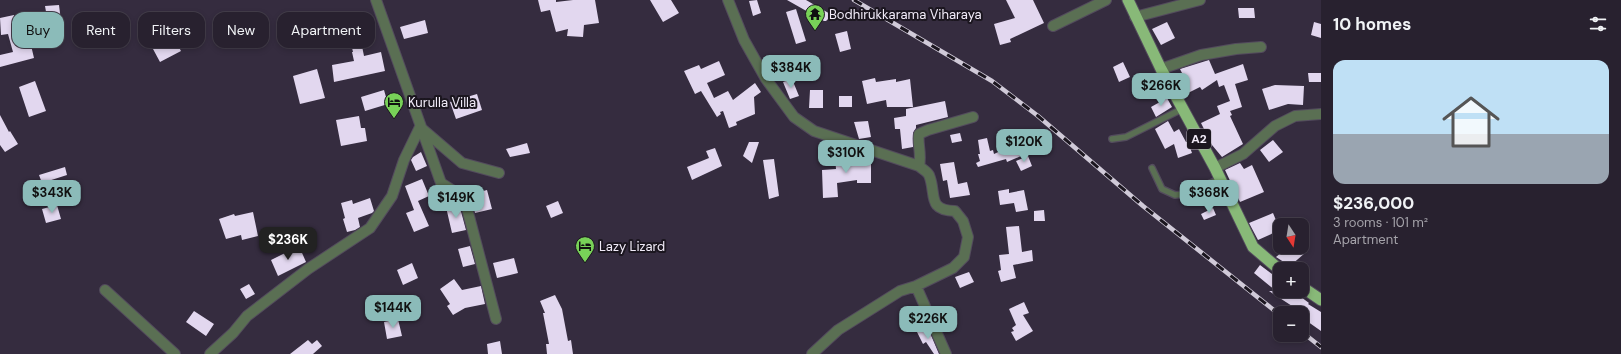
<!DOCTYPE html>
<html lang="en">
<head>
<meta charset="utf-8">
<style>
	body { margin:0; font-family:"DM Sans",sans-serif; background:#302937; color:#f1f3f6; height:100vh; display:flex; flex-direction:column; font-size:15px; white-space:nowrap }
	* { box-sizing:border-box; margin:0 }
	p { font-size:13px; color:#a5a3aa }
	.icon { flex:none; width:22px; height:22px; fill:none; stroke:currentColor; stroke-width:2; stroke-linecap:round; stroke-linejoin:round }
	.map { position:relative; flex:1; overflow:hidden }
	.side { display:flex; flex-direction:column; background:#28212f; width:300px }
	.side>* { flex:none }
	.hud { position:absolute; left:12px; top:12px; width:380px; height:36px; display:flex; gap:8px }
	.needle { width:26px; rotate:168deg }
	.controls { position:absolute; left:1273px; top:218px; display:grid; gap:8px }
	.controls a { display:grid; place-items:center; width:36px; height:36px; border-radius:8px; background:#28212f; box-shadow:0 2px 6px #0003,0 0 0 1px #443e4b; font-size:20px }
	.price { position:absolute; translate:-50% -34px; padding:0 9px; border-radius:8px; background:#8bbbb9; color:#111; font-size:13px; line-height:26px; filter:drop-shadow(0 1px 2px #0008) }
	.price::after { content:''; position:absolute; left:50%; top:24px; width:12px; height:9px; margin-left:-6px; background:inherit; clip-path:polygon(0 0,100% 0,50% 100%) }
	.price.on { background:#222; color:#fff }
	ul { padding:0; list-style:none }
	li { display:grid; align-content:center; gap:8px; height:212px; padding:0 12px }
	li+li { border-top:1px solid #443e4b }
	li span { display:grid; place-items:center; height:124px; border-radius:12px; color:#555 }
	li>.icon { margin-inline-start:auto }
	span .icon { width:72px; height:72px; fill:#fffc; stroke-width:1 }
	li b { font-size:17px }
	h2 { display:flex; justify-content:space-between; align-items:center; height:48px; padding:0 12px; font-size:17px }
	.chip { padding:0 14px; border-radius:12px; background:#28212f; box-shadow:0 2px 6px #0003,0 0 0 1px #443e4b; font-size:14px; line-height:36px }
	.chip.on { background:#8bbbb9; color:#111 }
	main { display:flex; flex:1; min-height:0 }
	.map>svg:first-child { display:block }
</style>
</head>
<body>
<main>
<div class="map">
<svg width="1321" height="354" viewBox="0 0 1321 354">
	<rect width="100%" height="100%" fill="#352c3f"/>
	<path fill="#e2d7ef" d="M538 0H556V2L573 0H595L599 23 584 25 583 37 567 36 568 29 556 32 550 10 541 12Z
		M650 0H671L679 13 663 22Z
		M757 0 761 13 753 16 749 1Z
		M787 0H806L832 15 826 21H824Z
		M1006 0H1033L1044 23 1010 39 1011 42 1000 45 994 24 1015 18Z
		M59 5 61 21 48 23 45 6Z
		M1238 8H1254L1255 18H1239Z
		M796 9 806 41 796 44 786 12Z
		M14 15 21 44 30 41 34 58 0 67V55L13 52 8 34 1 35 0 18Z
		M372 16 376 32 360 36 364 56 381 52 385 71 334 82 332 65 354 61 352 52H353L346 22Z
		M425 20 428 33 404 39 400 27Z
		M1167 22 1175 38 1161 45 1152 29Z
		M1314 22 1321 24V38L1311 35Z
		M167 25 181 51 160 62 146 36Z
		M847 31 851 49 840 52 835 34Z
		M1209 60 1215 74 1243 64 1248 80 1235 84 1242 107 1230 111 1232 115 1230 116 1243 144 1222 157 1212 145 1201 123 1220 114 1217 106 1230 101 1224 85 1219 87 1217 80 1202 90 1200 87 1184 95 1178 84 1186 81 1180 69Z
		M719 61 725 75 707 83 714 98 728 91 733 100 755 83 761 92 754 97 755 114 736 122 737 125 729 128 723 111 720 112 721 114 717 117 701 91 695 94 684 71 699 65 701 69Z
		M1123 62 1130 77 1119 82 1113 67Z
		M317 69 325 98 300 104 293 76Z
		M1308 73H1321V82H1309Z
		M875 78 876 82 896 79V82L910 79 913 107H887L886 100 867 104 862 81Z
		M792 79 799 96 790 99 783 82Z
		M35 81 46 111 29 117 19 87Z
		M1275 85 1304 86 1303 105 1288 104 1269 110 1262 89Z
		M384 90 388 104 365 111 361 97Z
		M810 90H823V108H809Z
		M477 94 482 110 456 119 450 102Z
		M839 96H852V107H839Z
		M1167 98 1172 107 1156 117 1151 107Z
		M945 101 948 117 916 125V128L913 133V147L902 149 900 129H895L894 118 906 116V109Z
		M0 115 9 132 10 131 18 144 5 152 0 145Z
		M359 116 361 128H365L367 141 341 146 336 120Z
		M868 121 871 137 859 139 854 122Z
		M1168 121 1174 132 1179 129 1186 142H1188L1192 153 1178 158 1174 144 1165 149 1155 129Z
		M960 133 962 141 952 143 950 135Z
		M987 138 990 151 993 150 994 154 1015 144 1021 156 1007 162 1006 159 978 167 976 163 980 161 978 154H980L978 140Z
		M1273 140 1283 152 1269 162 1260 150Z
		M749 142H759L752 163 743 156Z
		M527 143 530 153 510 157 506 149Z
		M715 148 722 166 692 180 687 167 709 158 706 151Z
		M421 152 427 166 416 171 411 160 413 157Z
		M851 154 852 158H871V183H857V180L837 183 838 197 823 198 822 170 836 169 835 156Z
		M1028 156 1032 166 1021 171 1016 161Z
		M774 159 779 196 769 199 763 160Z
		M954 162 958 184 967 182 970 195 950 198 947 180 943 181 940 164Z
		M1240 163 1244 169 1252 165 1264 192 1240 202 1225 170Z
		M65 167 67 175 42 183 39 175Z
		M422 179 429 196 418 201 429 226 414 232 406 213 414 210 405 186Z
		M1009 189V193L1024 190 1028 210 1016 212 1014 203 1000 205 998 191Z
		M487 190 492 209 475 213 472 202 474 201 472 194Z
		M370 198 374 211 372 213 358 218 360 227 355 230 347 232 343 219 345 218 341 203 352 200 353 204Z
		M558 201 563 213 551 218 546 206Z
		M459 204 466 230 452 233 446 207Z
		M57 205 61 219 46 223 42 209Z
		M1213 208 1216 215 1204 220 1201 214Z
		M1044 210 1045 221H1034V211Z
		M253 212 258 236 242 240 241 235 226 239 219 219 234 214 235 216Z
		M1273 213 1280 230 1258 240 1249 223Z
		M1019 226 1022 252 1032 250 1033 261 1013 265 1016 278 1001 282 998 271 1001 270 999 255 1009 254 1006 227Z
		M299 246 306 262 278 276 271 260Z
		M470 246 475 264 463 267 458 249Z
		M1288 247H1300L1305 253 1290 266 1276 257Z
		M514 258 518 273 497 278 493 263Z
		M412 263 418 278 403 285 397 270Z
		M1260 265 1280 280V291H1293L1309 303 1308 304 1321 312V331L1304 319 1306 315 1269 291H1276L1254 273Z
		M969 272 974 282 960 288 955 277Z
		M454 279 462 290 481 286 485 304 465 308 453 315 447 306 450 304 440 289Z
		M249 284 255 294 246 299 240 289Z
		M555 295 562 309 568 341 571 340 573 354H547L546 344H549L543 313H545L540 301Z
		M1024 302 1029 313 1023 315 1033 331 1016 341 1011 332 1014 331 1012 328 1016 325 1009 309Z
		M194 311 214 324 206 336 186 322Z
		M398 319 402 336 387 339 384 322Z
		M928 328 939 354H934L926 342 923 344 917 332Z
		M308 340 312 344 317 340 322 346 313 354H290Z
		M500 341 502 354H488L487 344Z"/>
	<g fill="none" stroke-linecap="round" stroke-linejoin="round">
		<g stroke="#534b5d" stroke-width="8">
			<path id="service" d="M1112 139 1126 137 1182 109
				M1152 168 1162 189 1175 195 1185 194 1220 179"/>
		</g>
		<g stroke="#534b5d" stroke-width="12">
			<path id="minor" d="M376 0 441 183 463 197 465 201 496 319
				M728 0 744 40 766 79 794 117 814 131 919 166C922 169 927 171 929 175 937 194 926 210 955 211L963 221 968 237 964 257 953 268 916 286 900 291 838 330 812 354
				M1135 17 1200 0
				M1053 26 1106 0
				M1161 69 1201 55 1236 49 1261 47
				M919 166C922 154 917 143 919 134L928 130 973 117
				M1215 168 1243 154 1275 126 1295 116 1321 114
				M916 286 946 354
				M105 290 175 354
				M210 354 233 333 247 316 308 269 370 228 392 196 404 160 420 127 462 163 499 173"/>
		</g>
		<g stroke="#534b5d" stroke-width="13">
			<path id="trunk" d="M1128 0 1161 69 1215 168 1253 247 1280 270
				M1302 287 1321 300"/>
		</g>
		<use href="#service" stroke="#5a6f53" stroke-width="5.5"/>
		<use href="#minor" stroke="#5a6f53" stroke-width="10"/>
		<use href="#trunk" stroke="#88b978" stroke-width="11"/>
		<g stroke="#d0cad8" stroke-width="4.5">
			<path id="rail" d="M854 0 992 81 1038 116 1143 206 1280 315
				M1302 332 1321 347"/>
		</g>
		<use href="#rail" stroke="#1b161f" stroke-width="3" stroke-dasharray="9" stroke-linecap="butt"/>
	</g>
	<defs>
		<g id="temple-pin" transform="scale(1)"><path d="M0 17L-7.5 6A9.5 9.5 0 1 1 7.5 6Z" fill="#78d158" stroke="#1b161f"/><path d="M0-6L5-2H3V0L6.5 2.5H4V6H1.5V3h-3V6H-4V2.5H-6.5L-3 0V-2H-5Z" fill="#111"/></g>
		<g id="hotel-pin" transform="scale(1)"><path d="M0 17L-7.5 6A9.5 9.5 0 1 1 7.5 6Z" fill="#78d158" stroke="#1b161f"/><path d="M-6-4.5h1.5V1H6V5H4.5V3h-9V5H-6ZM-4 0a1.8 1.8 0 1 1 3.6 0ZM.5 0V-2.5h3Q6-2.5 6 0Z" fill="#111"/></g>
	</defs>
	<g fill-rule="evenodd">
		<use href="#temple-pin" x="815" y="14"/>
		<use href="#hotel-pin" x="394" y="102"/>
		<use href="#hotel-pin" x="585" y="246"/>
	</g>
	<g text-anchor="middle" dominant-baseline="central" stroke-width="4" stroke-linejoin="round" paint-order="stroke">
		<rect fill="#1b161f" stroke="#b1abb7" stroke-width="1" x="1187" y="129" width="24" height="20" rx="3"/>
		<g font-size="12" font-weight="bold" fill="#f1ebf8">
			<text x="1199" y="139">A2</text>
		</g>
		<g font-size="13" fill="#f1ebf8" stroke="#1b161f" text-anchor="start">
			<text x="829" y="14">Bodhirukkarama Viharaya</text>
			<text x="408" y="102">Kurulla Villa</text>
			<text x="599" y="246">Lazy Lizard</text>
		</g>
	</g>
</svg>
<div class="controls">
<a><svg class="needle" viewBox="-14 -14 28 28"><path d="M0-13l5 13h-10z" fill="#e53935"/><path d="M0 13l5-13h-10z" fill="#a5a3aa"/></svg></a>
<a>+</a>
<a>−</a>
</div>
<b class="price" style="left:791px;top:89px">$384K</b>
<b class="price" style="left:1161px;top:107px">$266K</b>
<b class="price" style="left:1024px;top:163px">$120K</b>
<b class="price" style="left:846px;top:174px">$310K</b>
<b class="price" style="left:52px;top:214px">$343K</b>
<b class="price" style="left:1209px;top:214px">$368K</b>
<b class="price" style="left:456px;top:219px">$149K</b>
<b class="price on" style="left:288px;top:261px">$236K</b>
<b class="price" style="left:393px;top:329px">$144K</b>
<b class="price" style="left:928px;top:340px">$226K</b>
<div class="hud">
<a class="chip on">Buy</a>
<a class="chip">Rent</a>
<a class="chip">Filters</a>
<a class="chip">New</a>
<a class="chip">Apartment</a>
</div>
</div>
<section class="side">
<h2>10 homes<svg class="icon" aria-label="filters" viewBox="0 0 24 24"><path d="M4 7h16M4 17h16"/><circle cx="9" cy="7" r="2"/><circle cx="15" cy="17" r="2"/></svg></h2>
<ul>
<li><span style="background:linear-gradient(#bfe0f5 60%,#9aa5b1 0)"><svg class="icon" aria-label="home" viewBox="0 0 24 24"><path d="M3 11l9-7 9 7M6 9v11h12V9"/></svg></span><div><b>$236,000</b><p>3 rooms · 101 m²</p><p>Apartment</p></div></li>
</ul>
</section>
</main>
</body>
</html>
